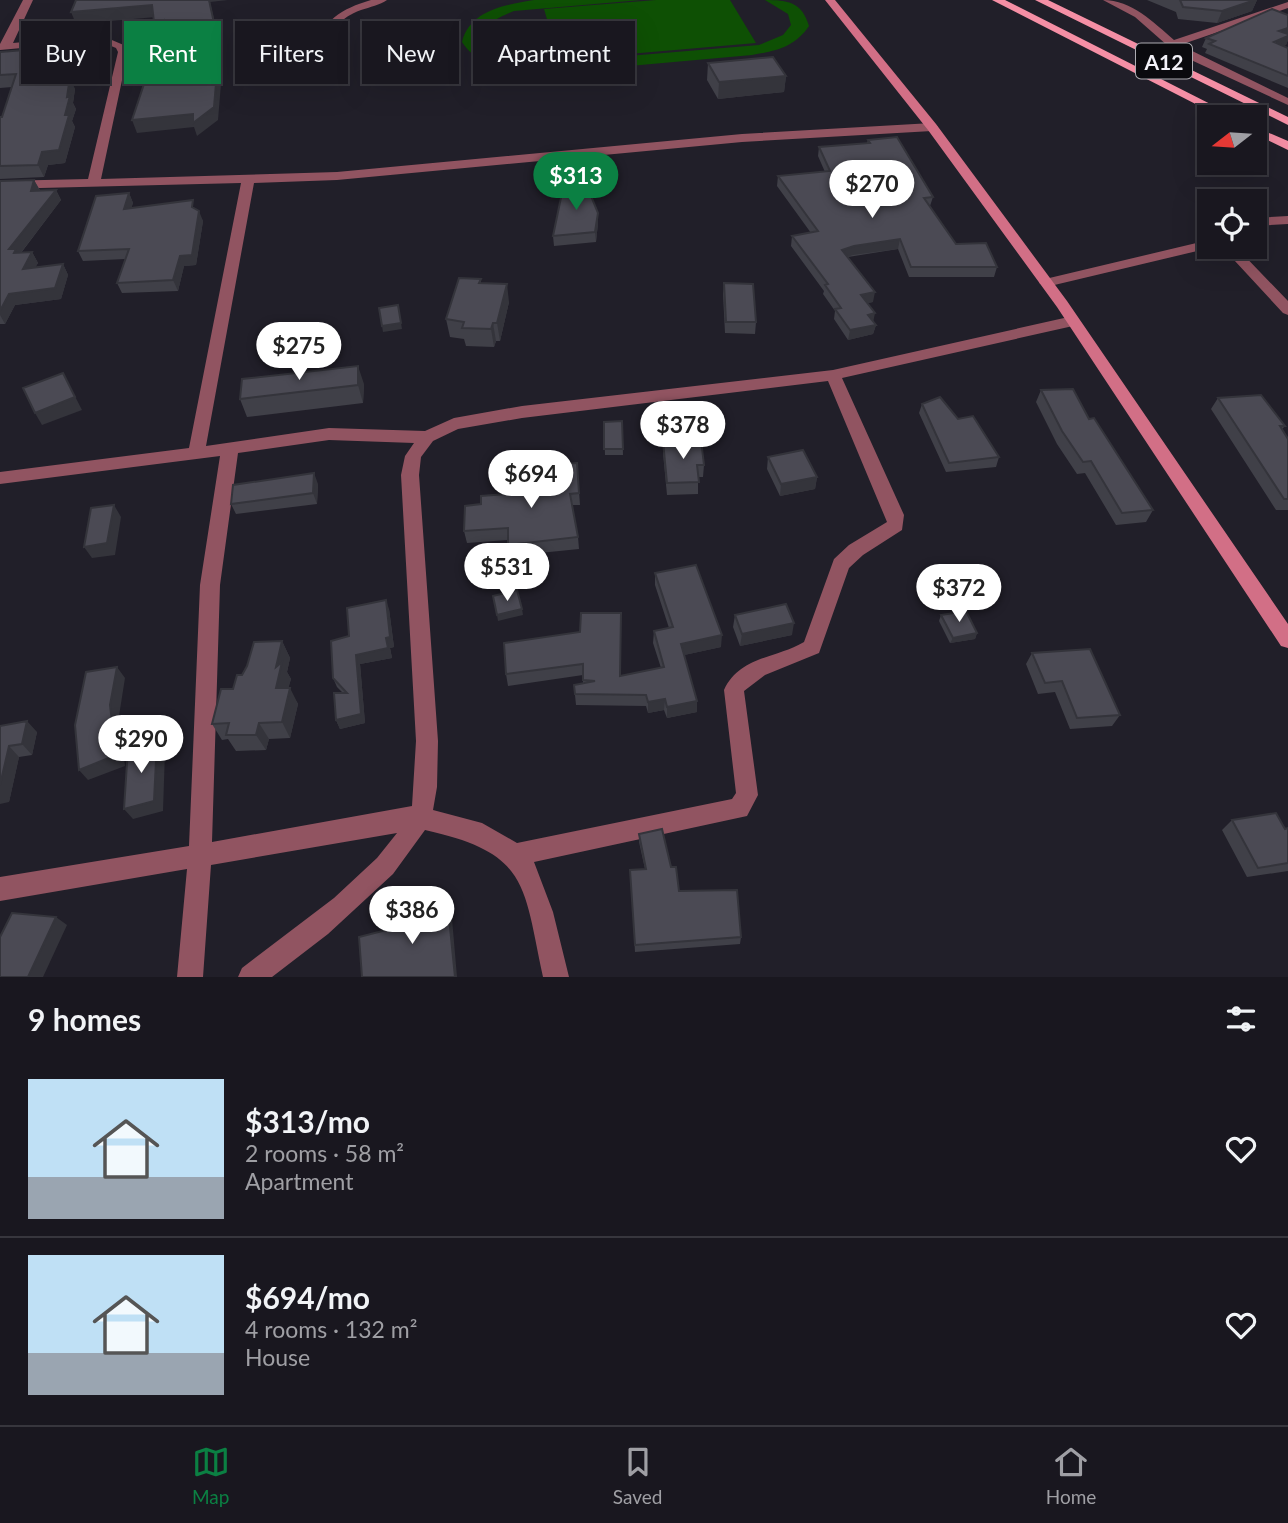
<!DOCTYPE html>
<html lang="en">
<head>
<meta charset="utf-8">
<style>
	body { margin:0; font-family:Lato,sans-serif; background:#26242c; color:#f1f3f6; height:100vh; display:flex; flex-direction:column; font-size:26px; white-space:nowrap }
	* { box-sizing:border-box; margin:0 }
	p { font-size:23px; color:#9f9fa4 }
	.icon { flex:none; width:38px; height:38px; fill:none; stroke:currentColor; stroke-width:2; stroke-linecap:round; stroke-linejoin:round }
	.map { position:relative; height:977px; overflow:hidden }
	.panel { display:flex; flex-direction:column; background:#19171f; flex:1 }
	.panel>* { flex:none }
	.guide { position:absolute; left:21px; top:21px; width:700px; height:63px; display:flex; gap:14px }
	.needle { width:46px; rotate:253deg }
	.buttons { position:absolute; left:1197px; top:105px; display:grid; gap:14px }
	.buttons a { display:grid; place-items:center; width:70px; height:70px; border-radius:0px; background:#19171f; box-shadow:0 7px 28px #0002,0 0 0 2px #37363d; font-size:35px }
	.price { position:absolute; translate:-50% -60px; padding:0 16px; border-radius:24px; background:#fff; color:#222; font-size:23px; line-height:46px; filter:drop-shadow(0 2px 4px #0008) }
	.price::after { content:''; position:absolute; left:50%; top:42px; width:21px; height:16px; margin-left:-10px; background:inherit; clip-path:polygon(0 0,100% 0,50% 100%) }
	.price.on { background:#0b8043; color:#fff }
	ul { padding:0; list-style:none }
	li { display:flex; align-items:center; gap:21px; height:175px; padding:0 28px }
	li+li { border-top:2px solid #37363d }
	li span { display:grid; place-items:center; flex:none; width:196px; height:140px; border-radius:0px; color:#555 }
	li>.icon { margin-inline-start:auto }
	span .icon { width:84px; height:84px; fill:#fffc; stroke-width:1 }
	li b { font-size:30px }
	h2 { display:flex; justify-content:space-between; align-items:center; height:84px; padding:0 28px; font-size:30px }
	.pill { padding:0 24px; border-radius:0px; background:#19171f; box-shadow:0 7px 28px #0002,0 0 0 2px #37363d; font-size:24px; line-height:63px }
	.pill.on { background:#0b8043; color:#fff }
	.dock { display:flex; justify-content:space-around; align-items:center; height:98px; border-top:2px solid #37363d; background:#19171f; font-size:19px; color:#9f9fa4 }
	.dock a { display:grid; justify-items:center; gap:4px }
	.dock .on { color:#0b8043 }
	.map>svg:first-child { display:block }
</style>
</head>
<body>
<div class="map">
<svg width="1288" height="977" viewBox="0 0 1288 977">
	<rect width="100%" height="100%" fill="#211f29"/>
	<path fill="#0e5004" d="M534 0H641L514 11C498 18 485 22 481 40 493 58 512 63 533 64L759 45 783 35 791 25 788 14 765 0C788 0 802 2 809 26 795 47 776 51 752 55L551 73C518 73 482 72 462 42 470 10 505 5 534 0Z
		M656 0H730L756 43 559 60 544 9Z"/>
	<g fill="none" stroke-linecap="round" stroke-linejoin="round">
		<path fill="#915461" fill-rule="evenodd" d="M23 0H33L13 43 100 35 126 46 128 52 101 179 337 172 742 134 932 123 938 127 932 131 742 142 337 180 254 183 206 446 329 428 425 431 454 418 522 406 833 370 1073 316 1080 321 1073 326 842 378 904 515 902 530 863 555 849 568 819 653 765 675 744 691 758 795 747 816 534 862 553 912 569 977H543C523 884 529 853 425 830L393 874 328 934 272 977H238L242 968 334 898 377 858 397 833 211 865 203 977H177L187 869 0 901V877L189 846 200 585 220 456 0 484V472L189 448 241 183 0 189V181L88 179 118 52 116 48 99 41 0 50V44ZM828 381 887 522 849 545 834 559 804 642C775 659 740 656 724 690L736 793 732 799 517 843 482 823 433 810 437 787 438 741 419 475 421 457 433 441 458 429 522 418ZM329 440 414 443 405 456 401 475 416 741 412 806 212 842 220 585 238 453Z
			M371 0H387C380 5 370 7 361 10 330 21 328 42 335 71L326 73C308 30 333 11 371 0Z
			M1103 0C1132 0 1153 22 1174 40L1288 2V8L1180 45 1288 98V105L1176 53 1135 17Z
			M1288 216V224L1255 226V218Z
			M1209 240V247H1214L1046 287 1039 283 1041 280Z
			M1222 247H1236L1288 301V315L1283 313Z"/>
		<path fill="#d26f86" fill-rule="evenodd" d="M825 0H835L936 124 1067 301 1288 624V648L1281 646 1057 307 928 130Z"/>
		<path fill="#f58fa5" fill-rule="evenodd" d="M992 0H1005L1236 117H1221Z
			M1035 0H1048L1288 117V125Z
			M1255 127 1288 141V150L1255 134Z"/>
	</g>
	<path fill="#404048" d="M1147 0H1257L1252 11 1217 23 1178 19 1176 12Z
		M1288 15V40L1286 45 1283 46 1288 48V88L1205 53 1207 49 1202 47 1206 38Z
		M71 48 62 78 75 89 73 103 76 109 72 121 75 127 65 163 48 165 44 177 0 179V117H2L12 87 0 88V52Z
		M708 63 786 76 784 92 718 99 707 80Z
		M868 140 933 197 930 206 956 244 997 267 994 277H909L898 249 848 257 873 302 867 303 873 321 876 325 873 334 848 340 834 319 835 311 823 294 824 291 791 246 792 236 811 233 777 186 778 176 825 172 818 156 819 147 867 143Z
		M34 180 40 190H56L61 200 21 253 32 252 38 263 35 267 63 264 68 275 61 299 15 305 5 324H0V181Z
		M129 193 133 203 131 208 196 209 203 221 196 265 184 266 178 291 122 293 117 283 125 259 83 261 78 251Z
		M598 223 596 242 554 246 553 236Z
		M481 279V283L509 302 500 341H496L494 347 466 346 464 339 450 337 446 319Z
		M724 283 756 322 755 334 725 333 723 294Z
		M364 384 363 403 247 417 240 399Z
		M1041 390 1089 419 1153 510 1146 522 1116 525 1085 473 1077 474 1057 444 1036 402Z
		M1218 398 1285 426 1282 429 1288 439V510H1276L1211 409Z
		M922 404 958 419 999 457 996 467 946 472 919 413Z
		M622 421 623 455H605L604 422Z
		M663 441 704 465 703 477H698V494L667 495 663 453Z
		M768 457 817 477 815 489 780 496 767 469Z
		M577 463 580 505H572L578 537 579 549 510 556 508 540 467 543 464 531 547 491 552 474Z
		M318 484 317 504 236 514 231 504Z
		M655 573 721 647 684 655 697 701V712L667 718 664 710 648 713 646 706 576 705 574 685 583 683V675L508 686 506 674 580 632 621 613 620 676 661 668 653 643 654 631 669 628 655 585Z
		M389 609 394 647 390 648 392 658 360 664 365 723 340 729 336 720 343 693 337 687 333 678Z
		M735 615 792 635 740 646 733 627Z
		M941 615 977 633 975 639 950 643 939 621Z
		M282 641 290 658 287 672 291 679 288 688 298 704 290 738 269 739 266 750 236 751 228 739 222 740 212 724 242 675Z
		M1032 653 1120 715 1112 726 1070 729 1055 692 1038 694 1026 664Z
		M0 726 37 732 32 755 19 757 9 802Z
		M1232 820 1285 829 1288 828V871L1247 877 1222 830Z
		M639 834 671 867 679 891 741 937 740 944 635 952 630 870 645 869 639 842Z"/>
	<path fill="#34343b" d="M209 0H228L210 2 220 44 216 73 212 60Z
		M1255 0H1257L1252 11 1217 23 1222 11Z
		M152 5 156 17 76 24 71 12Z
		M164 20 178 28 182 40 170 41 167 32 158 34 154 22Z
		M1288 28V36L1279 31Z
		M1288 36V40L1286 45 1269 52 1274 42Z
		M66 37 71 48 57 91 52 79Z
		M218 60 222 72 218 120 197 136 194 127 137 133 132 120Z
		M786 76 784 92 718 99 719 82Z
		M70 77 75 89 73 103 76 109 72 121 75 127 65 163 48 165 44 177 38 165 42 152 65 115Z
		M34 180 40 191H31Z
		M56 190 61 200 19 255 22 260 9 249Z
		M129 193 133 203 128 219 124 209Z
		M199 211 203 221 196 265 184 266 178 291 173 280 180 256Z
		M598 213V223L596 242 595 232Z
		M900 239 898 249 853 255 841 259 842 250 854 246Z
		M32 252 38 263 29 279 23 269Z
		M63 264 68 275 61 299 15 305 5 324 0 315V311L9 294Z
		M507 284 509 302 500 341 497 323Z
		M875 292 873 302 859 305 861 295Z
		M399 311 402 329 383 332 382 326Z
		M875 313 873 323 868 315Z
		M493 323 496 341 494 347 491 329Z
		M876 325 873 334 848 340 850 330Z
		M358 366 364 384 363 403 358 385Z
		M63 373 82 410 42 425 35 413Z
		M314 473 318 484 317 504 313 493Z
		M817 477 815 489 780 496 781 484Z
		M114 505 121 517 115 555 92 558 84 547Z
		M386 600 389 609 394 647 390 648 392 658 360 664 365 723 340 729 336 720 361 714 356 655 386 638Z
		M522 609 523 615 498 621 497 615Z
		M794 623 792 635 740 646 742 634Z
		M977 633 975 639 950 643 953 638Z
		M722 635 721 647 680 656 681 644Z
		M282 641 290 658 287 672 291 679 284 704 276 688V667Z
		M117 667 125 678 119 716 125 766 88 780 79 770 110 705Z
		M290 688 298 704 290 738 282 722Z
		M665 699 664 710 648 713V702Z
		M697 701V712L667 718V707Z
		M27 721 37 732 32 755 22 744Z
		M259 723 269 739 266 750 256 735Z
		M157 741 165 751 163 811 133 819 124 809Z
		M9 746 19 757 9 802 0 804V785Z
		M447 898 451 907 457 977H455Z
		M56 917 67 925 43 977H28Z"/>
	<path fill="#4b4a54" stroke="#34343b" stroke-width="2" d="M76 0H209L216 32 212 60H218L214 107 193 123V114L132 120 144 84 164 82 178 28 166 30 164 20 154 22 152 5 71 12Z
		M1180 0H1255L1222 11 1183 7Z
		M1272 9 1288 15V28L1279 31 1288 34V36L1274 42 1288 48V76L1209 44 1215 41 1206 38Z
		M66 37 52 79 70 77 67 97 70 96 65 115H69L59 150 42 152 38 165 0 166V117H2L16 74 0 75V52L24 50 33 40Z
		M773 57 786 76 719 82 708 63Z
		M897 137 933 197 924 198 956 244 986 243 997 267H911L900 239 854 246 842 250 875 292 861 295 875 313 868 315 876 325 850 330 835 309 841 308 825 285 828 284 792 236 818 231 778 176 830 171 819 147 870 143 868 140Z
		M34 180 31 191 56 190 9 249H16L14 253 32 252 23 269 63 264 55 288 9 294 0 311V181Z
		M587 186 598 213 595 232 553 236 563 188Z
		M129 193 124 209 193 200 192 207 199 211 192 255 180 256 173 280 117 283 129 249 78 251 96 196Z
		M459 278 481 279 479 283 507 284 497 323H493L491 329 462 328 464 322 446 319Z
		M724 283 753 284 756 322H726Z
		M398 305 401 323 382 326 379 308Z
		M358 366V385L240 399 242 379Z
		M63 373 75 397 35 413 23 388Z
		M1073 389 1089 419 1094 418 1153 510 1122 513 1091 461 1083 462 1062 431 1041 390Z
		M1261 395 1285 426H1280L1288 439V499H1284L1218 398Z
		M940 397 958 419 973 416 999 457 949 463 922 404Z
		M622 421 623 449H604V422Z
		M701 440 704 465H697L699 482 667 483 663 441Z
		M803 450 817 477 781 484 768 457Z
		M577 463 579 493 570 494 578 537 508 545V528L464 531 465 506 481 504V496L547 491V475L552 474 551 465Z
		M314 473 313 493 231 504 233 485Z
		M114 505 107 543 84 547 91 508Z
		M696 565 722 635 681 644 697 701 667 707 665 699 648 702 646 695 575 694 574 685 595 681 583 680V664L506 674 504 643 580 632 581 613H621L620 676 664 667 654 631 673 627 655 573Z
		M517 590 522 609 497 615 493 596Z
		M386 600 390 637 386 638 388 648 356 655 361 714 336 720 334 693H347L333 678 331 641 349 636 347 608Z
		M786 604 794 623 742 634 735 615Z
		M966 611 977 633 953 638 941 615Z
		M282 641 276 667 282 662 276 688H290L282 722 259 723 256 735H226L229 723 212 724 221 689H233L237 675H242L247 666 254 642Z
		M1090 649 1120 715 1077 718 1062 681 1045 683 1032 653Z
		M117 667 110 705 116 755 79 770 75 725 86 672Z
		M27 721 22 744 9 746 0 785V726Z
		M157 741 154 801 124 809 128 748Z
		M1276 813 1285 829 1288 828V863L1258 868 1232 820Z
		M662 829 671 867H676L679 891 737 890 741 937 635 945 630 870 646 869 639 834Z
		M447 898 455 977H362L359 937 406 925 404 910Z
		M12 913 56 917 28 977H0V937Z"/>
	<g text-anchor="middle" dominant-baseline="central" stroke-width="7" stroke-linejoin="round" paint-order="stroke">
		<rect fill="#0a0a0e" stroke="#adacb2" stroke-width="2" x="1136" y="43.5" width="56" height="35" rx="5"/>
		<g font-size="21" font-weight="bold" fill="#f3f2f9">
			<text x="1164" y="61">A12</text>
		</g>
	</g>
</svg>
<div class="buttons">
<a><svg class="needle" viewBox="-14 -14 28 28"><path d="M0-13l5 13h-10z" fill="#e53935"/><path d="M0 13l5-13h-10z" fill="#9f9fa4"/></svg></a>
<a><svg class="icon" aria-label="locate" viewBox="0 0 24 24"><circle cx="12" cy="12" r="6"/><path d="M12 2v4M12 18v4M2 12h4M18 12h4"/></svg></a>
</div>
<b class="price on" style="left:576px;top:212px">$313</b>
<b class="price" style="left:872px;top:220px">$270</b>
<b class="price" style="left:299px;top:382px">$275</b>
<b class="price" style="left:683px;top:461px">$378</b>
<b class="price" style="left:531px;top:510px">$694</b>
<b class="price" style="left:507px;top:603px">$531</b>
<b class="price" style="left:959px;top:624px">$372</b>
<b class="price" style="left:141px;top:775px">$290</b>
<b class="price" style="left:412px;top:946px">$386</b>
<div class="guide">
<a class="pill">Buy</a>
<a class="pill on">Rent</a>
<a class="pill">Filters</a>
<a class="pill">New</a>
<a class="pill">Apartment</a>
</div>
</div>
<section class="panel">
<h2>9 homes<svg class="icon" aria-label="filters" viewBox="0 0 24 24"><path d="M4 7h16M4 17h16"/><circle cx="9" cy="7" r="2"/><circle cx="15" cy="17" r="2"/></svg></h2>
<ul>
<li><span style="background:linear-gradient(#bfe0f5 70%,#9aa5b1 0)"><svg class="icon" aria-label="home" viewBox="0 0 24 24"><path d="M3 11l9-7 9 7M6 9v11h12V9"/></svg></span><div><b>$313/mo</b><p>2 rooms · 58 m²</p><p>Apartment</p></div><svg class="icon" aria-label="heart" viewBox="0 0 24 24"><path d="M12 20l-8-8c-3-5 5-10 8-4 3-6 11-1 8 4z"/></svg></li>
<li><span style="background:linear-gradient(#bfe0f5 70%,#9aa5b1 0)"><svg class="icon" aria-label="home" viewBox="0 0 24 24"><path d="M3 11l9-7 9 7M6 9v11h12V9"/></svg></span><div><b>$694/mo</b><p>4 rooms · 132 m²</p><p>House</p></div><svg class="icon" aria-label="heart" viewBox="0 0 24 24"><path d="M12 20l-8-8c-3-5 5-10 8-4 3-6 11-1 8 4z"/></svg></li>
</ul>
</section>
<nav class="dock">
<a class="on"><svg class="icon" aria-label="map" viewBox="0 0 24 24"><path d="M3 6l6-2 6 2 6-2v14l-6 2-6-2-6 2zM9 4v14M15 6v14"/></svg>Map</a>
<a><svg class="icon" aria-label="saved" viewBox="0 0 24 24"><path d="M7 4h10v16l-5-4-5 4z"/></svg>Saved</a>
<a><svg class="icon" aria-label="home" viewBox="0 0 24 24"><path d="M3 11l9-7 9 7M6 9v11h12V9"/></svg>Home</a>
</nav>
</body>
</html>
